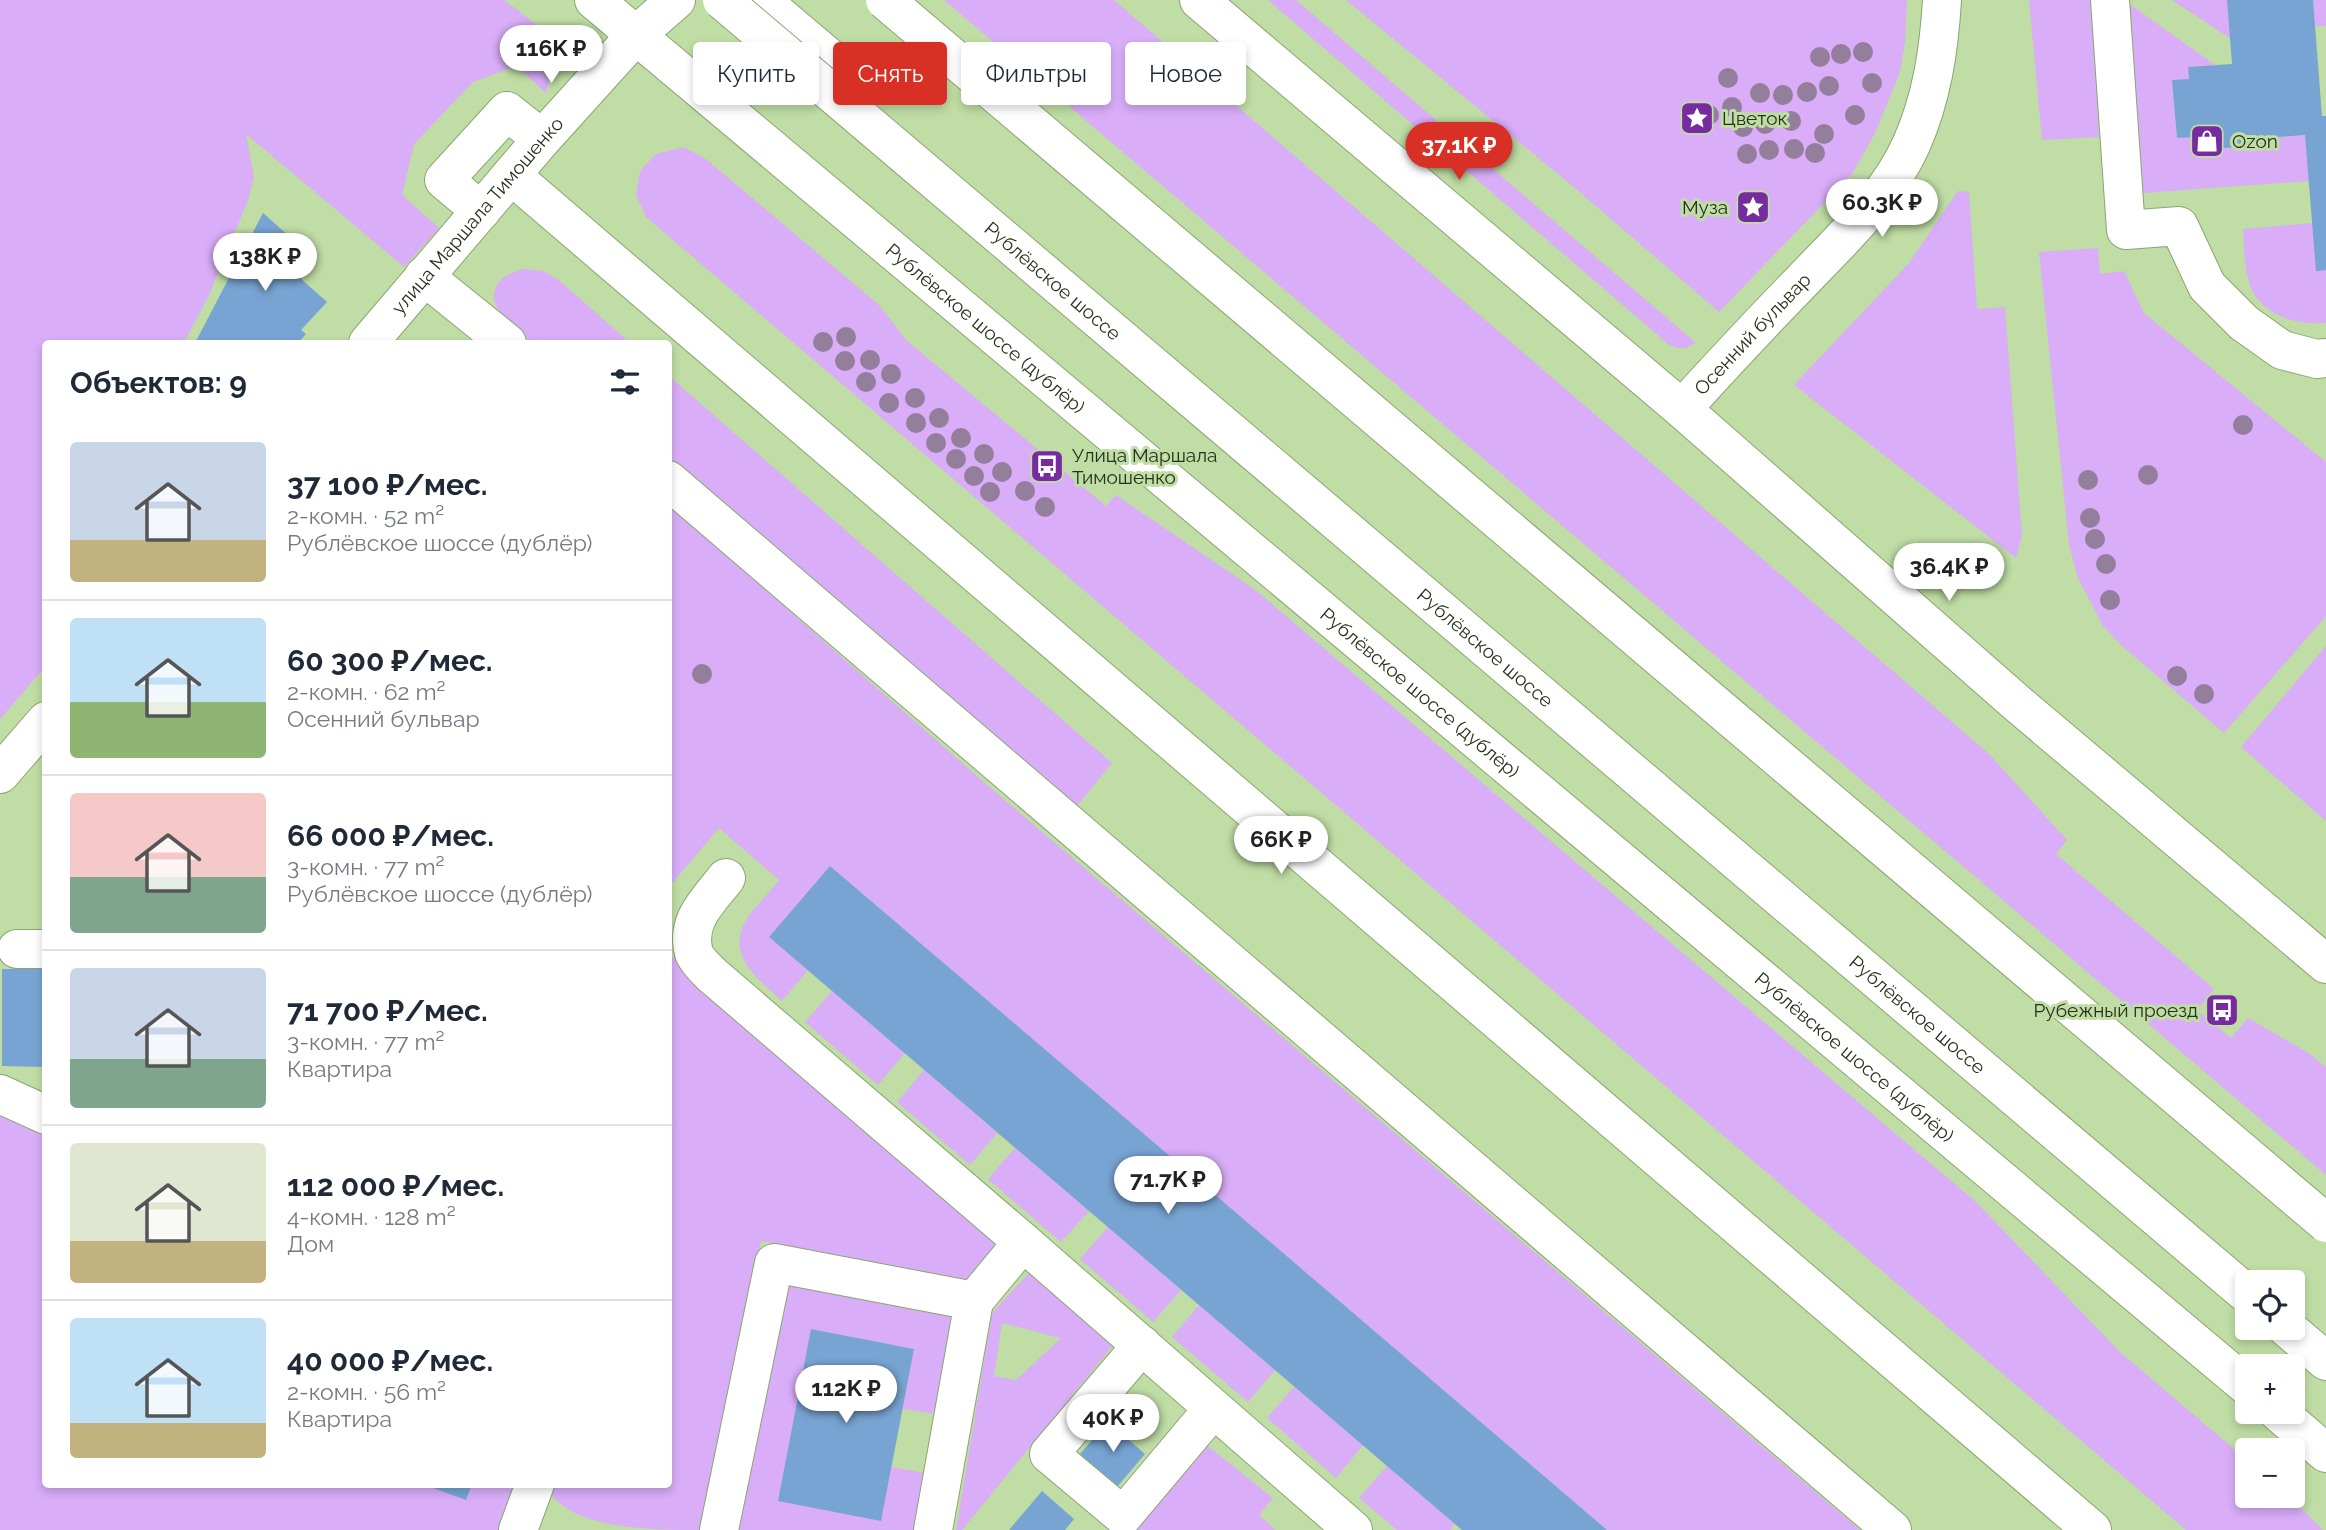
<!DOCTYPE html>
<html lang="ru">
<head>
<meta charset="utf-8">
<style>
	body { margin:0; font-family:Raleway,sans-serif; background:#f2f2f3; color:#1f2937; height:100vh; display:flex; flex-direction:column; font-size:26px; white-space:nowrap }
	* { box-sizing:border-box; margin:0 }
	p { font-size:23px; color:#747a83 }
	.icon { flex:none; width:38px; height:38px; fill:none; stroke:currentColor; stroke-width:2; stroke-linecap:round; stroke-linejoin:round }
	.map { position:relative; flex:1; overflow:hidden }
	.sheet { position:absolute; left:42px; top:340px; width:630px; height:1148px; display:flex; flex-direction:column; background:#fff; border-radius:7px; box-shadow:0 4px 10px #0003 }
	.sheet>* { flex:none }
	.banner { position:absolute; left:693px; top:42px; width:665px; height:63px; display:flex; gap:14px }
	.controls { position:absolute; left:2235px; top:1270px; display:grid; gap:14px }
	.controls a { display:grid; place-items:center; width:70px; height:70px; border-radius:7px; background:#fff; box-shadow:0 4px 10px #0003; font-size:35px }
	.price { position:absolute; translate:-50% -60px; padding:0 16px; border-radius:24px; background:#fff; color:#222; font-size:23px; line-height:46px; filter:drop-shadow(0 2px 4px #0008) }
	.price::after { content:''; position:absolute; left:50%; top:42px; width:21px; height:16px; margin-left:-10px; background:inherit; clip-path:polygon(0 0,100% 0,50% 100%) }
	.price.on { background:#d93025; color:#fff }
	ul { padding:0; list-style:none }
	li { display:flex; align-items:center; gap:21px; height:175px; padding:0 28px }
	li+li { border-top:2px solid #e0e1e3 }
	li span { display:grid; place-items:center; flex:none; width:196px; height:140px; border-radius:7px; color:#555 }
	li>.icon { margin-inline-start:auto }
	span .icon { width:84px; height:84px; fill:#fffc; stroke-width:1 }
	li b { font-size:30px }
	h2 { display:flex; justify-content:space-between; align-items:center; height:84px; padding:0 28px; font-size:30px }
	.pill { padding:0 24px; border-radius:7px; background:#fff; box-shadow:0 4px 10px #0003; font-size:24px; line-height:63px }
	.pill.on { background:#d93025; color:#fff }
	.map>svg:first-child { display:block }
</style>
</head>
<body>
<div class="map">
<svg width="2326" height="1530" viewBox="0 0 2326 1530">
	<rect width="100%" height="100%" fill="#bfdda4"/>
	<path fill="#d9adf8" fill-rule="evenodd" d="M0 0H504L558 41 546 93 516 66 473 82 414 144 402 195 439 228 404 267 246 134 254 177 248 200 210 293 184 343H46L45 667 0 719Z
		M944 0H1114L1989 754 2067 840 2056 854 2214 989 2197 1010 2231 1038 2248 1018 2310 1054 2326 1067V1175Z
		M1268 0H1296L1695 342 1688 348H1677L1668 344Z
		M1346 0H1907L1905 42 1900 72 1875 133 1852 174 1719 312 1569 183Z
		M2029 0H2092L2099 137 2042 140Z
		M2172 0H2227L2231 39Z
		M2313 0H2326V26H2315Z
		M2128 3 2215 65 2188 67 2189 79 2172 81 2177 138 2195 137 2197 150 2264 145V138L2305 135 2309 181 2143 193Z
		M684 147 707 160 879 305 906 340 1106 506 1116 495 1254 589 1976 1202 2121 1353 2247 1460V1496H2289L2323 1530H2186L646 217 636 195 640 171 656 154Z
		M1958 191 1969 192 1977 309 2005 307 2022 535 2016 558 1794 385 1909 263Z
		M2313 223 2326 270V323C2294 326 2255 313 2248 278 2244 262 2244 245 2243 229Z
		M2098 248 2100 274 2124 271 2144 313 2326 462V616L2224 733 2122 646 2103 626 2078 578 2069 545 2039 252Z
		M523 269 544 271 560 281 630 343H533C516 328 476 303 503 278 507 274 517 271 523 269Z
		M669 376 1112 763 1073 811 669 460Z
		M668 504 987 785 1860 1530H1607L830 866 769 937 808 970 782 1001C752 974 721 951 753 910 762 900 771 890 779 880L719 828 669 887Z
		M2326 646V821L2241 747Z
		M669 953 1002 1236 966 1282 761 1241 703 1530C655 1530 578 1530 551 1494L554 1484H668V1134L673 1122 668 1120Z
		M832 991 905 1053 878 1085 805 1022Z
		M924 1070 997 1133 970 1165 897 1102Z
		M0 1102 45 1123 46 1484H519L502 1530H0Z
		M1015 1148 1089 1211 1061 1242 988 1179Z
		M1108 1227 1181 1290 1153 1322 1080 1259Z
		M1030 1272 1115 1343 962 1530H956L992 1313ZM1002 1323 1060 1338V1339L1016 1380 994 1376Z
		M784 1282 954 1315 936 1414 902 1409 914 1349 811 1329 891 1467 925 1473 915 1530H734Z
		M1199 1305 1275 1370 1248 1402 1172 1337Z
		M1294 1387 1363 1445 1336 1478 1267 1418Z
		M1203 1442 1273 1498 1259 1515 1276 1530H1131Z
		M1387 1466 1455 1524 1450 1530H1397L1359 1498Z"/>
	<path fill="#78a4d3" d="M2227 0H2313L2322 116H2326V270L2316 271 2305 135 2264 138 2265 145 2197 150 2195 137 2177 138 2172 80 2189 79 2188 67 2232 64Z
		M263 213 316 260 300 278 327 302 301 330 306 334 298 343H195Z
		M830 866 1151 1140 1607 1530H1462L1387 1466 769 937Z
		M2 969H46V1067L2 1066Z
		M811 1329 914 1349 881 1521 778 1501Z
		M1108 1422 1145 1454 1117 1487 1080 1454Z
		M422 1484H472L466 1500Z
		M1042 1491 1074 1519 1065 1530H1009Z"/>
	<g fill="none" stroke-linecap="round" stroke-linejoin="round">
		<g stroke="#89a66f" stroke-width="40">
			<g id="minor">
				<path d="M761 0 840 67"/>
				<path d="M2110 0 2126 230 2179 226 2207 286 2244 323 2282 350 2317 359 2326 358"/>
				<path d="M511 175 2092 1530"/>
				<path d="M481 211 444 180 507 111 542 139"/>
				<path d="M424 276 507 343"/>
				<path id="s1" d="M368 343 542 139 636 35 676 0"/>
				<path id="s2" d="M1682 409C1721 366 1761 323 1802 281 1842 239 1887 198 1911 145 1932 98 1939 50 1942 0"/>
				<path d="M668 480 1892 1530"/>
				<path d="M0 774 46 721"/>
				<path d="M726 878C708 901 685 921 694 953 697 961 706 969 712 975L1023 1242 1353 1530"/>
				<path d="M17 949H46"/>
				<path d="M0 1094 46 1115"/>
				<path d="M1142 1345 1049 1454 1123 1516 1213 1409"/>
				<path d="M518 1530 535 1484"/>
				<path d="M719 1530 774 1263 974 1301 1023 1242"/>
				<path d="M933 1530 974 1301"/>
			</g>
		</g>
		<g stroke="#89a66f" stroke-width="40">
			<g id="major">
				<path id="s3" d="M594 0 2247 1386"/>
				<path d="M1199 0 1682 409 2018 704 2326 964"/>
				<path d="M2287 1328 2326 1361"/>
				<path d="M2278 1412 2326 1453"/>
			</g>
		</g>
		<use href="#minor" stroke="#fff" stroke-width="38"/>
		<use href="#major" stroke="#fff" stroke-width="38"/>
		<g stroke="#89a66f" stroke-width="40" stroke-linecap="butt">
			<g id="major-bridge">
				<path id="s4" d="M722 0 2247 1294"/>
				<path d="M885 0 2326 1223"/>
			</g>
		</g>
		<use href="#major-bridge" stroke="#fff" stroke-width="38"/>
	</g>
	<g fill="#937e9b">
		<circle cx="1863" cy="52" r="10"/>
		<circle cx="1841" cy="54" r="10"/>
		<circle cx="1820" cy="57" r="10"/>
		<circle cx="1728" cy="78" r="10"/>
		<circle cx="1872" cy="83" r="10"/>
		<circle cx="1829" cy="86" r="10"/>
		<circle cx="1807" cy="92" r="10"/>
		<circle cx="1760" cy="93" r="10"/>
		<circle cx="1783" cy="95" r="10"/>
		<circle cx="1732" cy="107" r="10"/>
		<circle cx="1709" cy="115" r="10"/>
		<circle cx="1855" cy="115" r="10"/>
		<circle cx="1791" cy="121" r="10"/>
		<circle cx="1765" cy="124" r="10"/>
		<circle cx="1743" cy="127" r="10"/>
		<circle cx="1824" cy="134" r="10"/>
		<circle cx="1794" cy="149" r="10"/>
		<circle cx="1769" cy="150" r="10"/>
		<circle cx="1815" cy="153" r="10"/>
		<circle cx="1747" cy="154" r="10"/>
		<circle cx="846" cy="337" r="10"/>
		<circle cx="823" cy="342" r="10"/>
		<circle cx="870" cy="360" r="10"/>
		<circle cx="845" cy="361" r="10"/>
		<circle cx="891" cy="374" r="10"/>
		<circle cx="866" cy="382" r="10"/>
		<circle cx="915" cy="398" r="10"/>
		<circle cx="889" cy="403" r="10"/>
		<circle cx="939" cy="418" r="10"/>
		<circle cx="916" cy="423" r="10"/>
		<circle cx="2243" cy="425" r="10"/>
		<circle cx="961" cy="438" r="10"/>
		<circle cx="936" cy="443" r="10"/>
		<circle cx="984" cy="454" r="10"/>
		<circle cx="956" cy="459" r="10"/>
		<circle cx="1002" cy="472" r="10"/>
		<circle cx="2148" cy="475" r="10"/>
		<circle cx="974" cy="476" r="10"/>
		<circle cx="2088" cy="480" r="10"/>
		<circle cx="1025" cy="491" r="10"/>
		<circle cx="990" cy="492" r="10"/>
		<circle cx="1045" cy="507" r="10"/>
		<circle cx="2090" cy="518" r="10"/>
		<circle cx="2095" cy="539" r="10"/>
		<circle cx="2106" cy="564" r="10"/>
		<circle cx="2110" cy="600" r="10"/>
		<circle cx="702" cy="674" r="10"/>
		<circle cx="2177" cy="676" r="10"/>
		<circle cx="2204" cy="694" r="10"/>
	</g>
	<defs>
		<g id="sight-square" transform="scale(1.75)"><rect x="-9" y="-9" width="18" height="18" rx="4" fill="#762c9e" stroke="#bfdda4"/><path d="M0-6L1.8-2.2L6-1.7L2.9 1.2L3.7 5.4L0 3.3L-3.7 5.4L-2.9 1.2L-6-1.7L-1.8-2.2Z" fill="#fff"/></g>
		<g id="shop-square" transform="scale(1.75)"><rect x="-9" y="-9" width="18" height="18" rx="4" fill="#762c9e" stroke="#bfdda4"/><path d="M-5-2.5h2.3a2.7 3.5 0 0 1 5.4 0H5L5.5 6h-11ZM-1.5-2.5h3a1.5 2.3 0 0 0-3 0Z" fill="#fff"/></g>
		<g id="bus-square" transform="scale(1.75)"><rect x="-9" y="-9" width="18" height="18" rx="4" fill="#762c9e" stroke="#bfdda4"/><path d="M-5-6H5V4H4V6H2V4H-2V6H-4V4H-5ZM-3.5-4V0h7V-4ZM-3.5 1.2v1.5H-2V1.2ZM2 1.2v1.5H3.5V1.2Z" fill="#fff"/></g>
	</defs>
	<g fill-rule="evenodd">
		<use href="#sight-square" x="1697" y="118"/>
		<use href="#shop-square" x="2207" y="141"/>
		<use href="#sight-square" x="1753" y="207"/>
		<use href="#bus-square" x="1047" y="466"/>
		<use href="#bus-square" x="2222" y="1010"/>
	</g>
	<g text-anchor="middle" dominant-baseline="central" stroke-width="6" stroke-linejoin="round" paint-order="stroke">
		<g font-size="19" fill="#26311b" stroke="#bfdda4" text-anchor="start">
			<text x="1722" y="118">Цветок</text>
			<text x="2232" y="141">Ozon</text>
			<text x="1728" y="207" text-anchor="end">Муза</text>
			<text x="1072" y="455">Улица Маршала<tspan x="1072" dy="22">Тимошенко</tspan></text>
			<text x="2198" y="1010" text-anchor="end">Рубежный проезд</text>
		</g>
		<g font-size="19" fill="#26311b" stroke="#bfdda4">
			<text stroke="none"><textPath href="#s1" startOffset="168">улица Маршала Тимошенко</textPath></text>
			<text stroke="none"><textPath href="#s4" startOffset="434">Рублёвское шоссе</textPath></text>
			<text stroke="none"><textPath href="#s3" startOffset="511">Рублёвское шоссе (дублёр)</textPath></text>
			<text stroke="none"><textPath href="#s2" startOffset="103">Осенний бульвар</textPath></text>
			<text stroke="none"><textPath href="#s4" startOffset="1001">Рублёвское шоссе</textPath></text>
			<text stroke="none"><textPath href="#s3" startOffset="1078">Рублёвское шоссе (дублёр)</textPath></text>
			<text stroke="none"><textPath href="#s4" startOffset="1568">Рублёвское шоссе</textPath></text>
			<text stroke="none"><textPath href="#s3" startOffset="1645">Рублёвское шоссе (дублёр)</textPath></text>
		</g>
	</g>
</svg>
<div class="controls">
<a><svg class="icon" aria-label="locate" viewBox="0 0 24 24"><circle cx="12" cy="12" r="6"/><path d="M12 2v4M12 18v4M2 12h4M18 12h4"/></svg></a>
<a>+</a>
<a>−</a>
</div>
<b class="price" style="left:551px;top:85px">116K ₽</b>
<b class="price on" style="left:1459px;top:182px">37.1K ₽</b>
<b class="price" style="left:1882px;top:239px">60.3K ₽</b>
<b class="price" style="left:265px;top:293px">138K ₽</b>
<b class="price" style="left:1949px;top:603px">36.4K ₽</b>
<b class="price" style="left:1281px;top:876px">66K ₽</b>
<b class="price" style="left:1168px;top:1216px">71.7K ₽</b>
<b class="price" style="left:846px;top:1425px">112K ₽</b>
<b class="price" style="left:1113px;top:1454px">40K ₽</b>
<div class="banner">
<a class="pill">Купить</a>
<a class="pill on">Снять</a>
<a class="pill">Фильтры</a>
<a class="pill">Новое</a>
</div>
<section class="sheet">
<h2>Объектов: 9<svg class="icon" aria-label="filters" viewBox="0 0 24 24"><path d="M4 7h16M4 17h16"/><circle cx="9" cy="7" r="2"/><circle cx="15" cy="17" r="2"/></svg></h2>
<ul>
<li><span style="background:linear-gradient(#c9d6e8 70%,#c2b280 0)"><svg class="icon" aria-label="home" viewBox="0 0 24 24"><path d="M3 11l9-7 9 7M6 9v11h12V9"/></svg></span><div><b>37 100 ₽/мес.</b><p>2-комн. · 52 m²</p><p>Рублёвское шоссе (дублёр)</p></div></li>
<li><span style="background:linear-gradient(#bfe0f5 60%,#8fb573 0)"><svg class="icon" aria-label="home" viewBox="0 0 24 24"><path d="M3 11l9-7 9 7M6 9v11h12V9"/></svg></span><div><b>60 300 ₽/мес.</b><p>2-комн. · 62 m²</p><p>Осенний бульвар</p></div></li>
<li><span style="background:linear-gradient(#f6c9c9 60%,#7fa58c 0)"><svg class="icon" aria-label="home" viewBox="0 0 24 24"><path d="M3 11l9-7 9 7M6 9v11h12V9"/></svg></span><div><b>66 000 ₽/мес.</b><p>3-комн. · 77 m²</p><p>Рублёвское шоссе (дублёр)</p></div></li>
<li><span style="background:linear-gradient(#c9d6e8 65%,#7fa58c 0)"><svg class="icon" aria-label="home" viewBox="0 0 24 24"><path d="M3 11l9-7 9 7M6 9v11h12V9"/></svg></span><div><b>71 700 ₽/мес.</b><p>3-комн. · 77 m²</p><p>Квартира</p></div></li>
<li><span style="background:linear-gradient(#dfe7d0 70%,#c2b280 0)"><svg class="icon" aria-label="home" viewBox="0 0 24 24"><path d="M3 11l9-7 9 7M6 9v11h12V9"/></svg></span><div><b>112 000 ₽/мес.</b><p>4-комн. · 128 m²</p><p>Дом</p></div></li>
<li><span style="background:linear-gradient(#bfe0f5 75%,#c2b280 0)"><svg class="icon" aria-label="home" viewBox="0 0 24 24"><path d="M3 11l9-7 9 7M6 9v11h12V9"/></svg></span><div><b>40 000 ₽/мес.</b><p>2-комн. · 56 m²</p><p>Квартира</p></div></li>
</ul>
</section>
</div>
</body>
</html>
